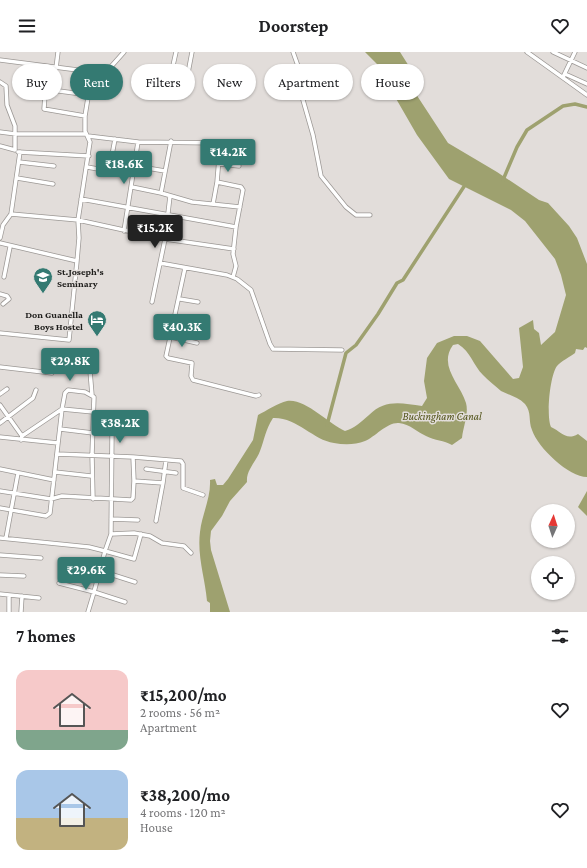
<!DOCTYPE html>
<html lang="en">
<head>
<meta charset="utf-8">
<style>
	body { margin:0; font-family:"Crimson Pro",serif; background:#f2f2f2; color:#202124; height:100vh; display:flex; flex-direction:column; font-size:15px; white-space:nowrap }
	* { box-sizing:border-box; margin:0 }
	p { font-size:13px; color:#757577 }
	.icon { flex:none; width:22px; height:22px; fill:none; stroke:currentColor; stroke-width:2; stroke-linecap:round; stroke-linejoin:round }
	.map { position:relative; height:560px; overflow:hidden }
	.details { display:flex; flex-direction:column; background:#fff; flex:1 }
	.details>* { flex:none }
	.guide { position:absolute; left:12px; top:12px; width:563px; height:36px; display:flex; gap:8px }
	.needle { width:26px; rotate:3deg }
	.buttons { position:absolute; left:531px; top:452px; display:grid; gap:8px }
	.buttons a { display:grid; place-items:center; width:44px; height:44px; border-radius:50%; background:#fff; box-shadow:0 1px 3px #0004; font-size:20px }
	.price { position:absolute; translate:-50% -34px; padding:0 9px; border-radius:4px; background:#347a72; color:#fff; font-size:13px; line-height:26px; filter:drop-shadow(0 1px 2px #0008) }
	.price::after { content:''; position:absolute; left:50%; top:24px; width:12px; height:9px; margin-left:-6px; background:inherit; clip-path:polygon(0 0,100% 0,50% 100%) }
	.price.active { background:#222; color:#fff }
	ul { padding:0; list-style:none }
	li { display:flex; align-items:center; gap:12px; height:100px; padding:0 16px }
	li span { display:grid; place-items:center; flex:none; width:112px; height:80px; border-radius:12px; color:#555 }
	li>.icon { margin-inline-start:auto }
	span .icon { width:48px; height:48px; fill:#fffc; stroke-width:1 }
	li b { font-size:17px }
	h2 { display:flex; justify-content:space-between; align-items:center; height:48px; padding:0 16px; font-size:17px }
	.pill { padding:0 14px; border-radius:18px; background:#fff; box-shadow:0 1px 3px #0004; font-size:14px; line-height:36px }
	.pill.active { background:#347a72; color:#fff }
	header { display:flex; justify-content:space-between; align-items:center; height:52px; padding:0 16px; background:#fff; font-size:18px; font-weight:700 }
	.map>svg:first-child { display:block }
</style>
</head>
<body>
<header><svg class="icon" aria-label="menu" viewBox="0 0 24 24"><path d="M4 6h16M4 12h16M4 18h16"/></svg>Doorstep<svg class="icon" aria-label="heart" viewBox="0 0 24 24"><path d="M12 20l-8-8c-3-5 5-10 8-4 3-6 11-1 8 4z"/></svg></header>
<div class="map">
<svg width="587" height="560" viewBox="0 0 587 560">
	<rect width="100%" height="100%" fill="#e2ddda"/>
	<path fill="#9ea16f" d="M365 0H400L412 19 414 39 448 91 497 120 539 148 548 151 569 174 577 186 587 212V296L585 295 583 298 576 297 575 301C570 305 561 309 557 314 550 323 546 364 551 375 562 380 566 389 578 382L587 389V425C569 425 538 396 532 378 528 368 532 361 525 352 518 345 509 343 501 339 495 334 488 328 483 323 473 313 471 300 458 292L453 293C438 314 460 331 466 351 469 362 463 375 462 386L452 393C444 388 435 389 426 384 417 380 410 372 399 371 387 370 375 385 365 389 355 393 344 393 334 391 313 388 297 365 273 366 265 379 265 386 260 399 256 410 246 418 247 430L230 449 222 464 211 479 210 489 211 498 230 560H210V551L207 549C205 526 197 504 200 480 202 462 211 446 210 428L215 427 217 433H223L228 427 253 388 258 363C266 359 278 351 287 349 305 346 329 372 345 379 355 376 361 370 369 363 385 347 401 351 422 354L427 346 424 329 427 306 437 291 454 284H467L480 289 513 327 519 326 523 315 519 276 533 268 534 277 539 281 541 293 555 280 566 243 561 223 555 207 525 169 511 158 449 127 417 83 387 31 380 15Z
		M587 439V464L578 455Z"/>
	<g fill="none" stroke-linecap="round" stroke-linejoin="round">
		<path stroke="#9ea16f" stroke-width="3.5" d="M503 128 517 95 527 78 563 54 575 52 587 55
			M327 373 346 301 356 293 378 262 397 231 403 228 465 133"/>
		<g stroke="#9c9895" stroke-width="5">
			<path id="street" d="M293 0 298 14 301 41 313 83 321 124 346 155 356 163H370
				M527 0 587 43
				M553 0 587 16
				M0 8 101 21 108 18 124 0
				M47 15 44 57 85 64V79L90 90 78 168 79 186 77 209
				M56 16 58 0
				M188 21 192 0
				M565 22 587 32
				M563 25 575 0
				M170 27 176 0
				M0 30 6 34 7 53 15 74V98L0 94
				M44 37 89 43
				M85 64 92 21
				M0 80 16 82H86
				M18 100 89 104
				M19 110 54 114
				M219 112 239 114
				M135 114 165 119
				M87 115 109 119 115 87
				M17 126 53 132
				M132 135 161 141 171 89
				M161 141 192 150 240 155
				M81 147 236 175 243 138 241 135 217 130 220 94 218 91 138 90 88 84
				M213 152 217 130
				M11 162 78 168 165 187 234 197
				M124 179 138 90
				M0 186 3 173 11 162 20 100
				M0 191 77 209 69 288 0 281
				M160 211 227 223 237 227 251 238 270 292 273 297 342 298
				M185 216 166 304 168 306 192 311 191 324 193 328 256 344 259 343
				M4 225 10 195
				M233 225 236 214 233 202 236 175
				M0 242 7 244 9 247 3 252
				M180 247 198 250
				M152 250 165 187 170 144
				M176 266 199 271
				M171 285 197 291
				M0 315 52 321
				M90 319 92 343
				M0 342 7 337
				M0 353 22 384
				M0 371 33 346 36 338
				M60 377 93 381
				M0 385 58 391
				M21 388 22 384 62 357 93 360
				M57 402 133 405 181 409 183 412V436L203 443
				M133 405 134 429 163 431 156 469
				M0 417 54 428
				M146 417 176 421
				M55 420 91 424
				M163 431 166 408
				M0 439 51 447 62 444 131 448 133 446 134 429
				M0 456 46 464 50 461 62 357 65 341 68 338 85 340 94 345 92 403 93 447
				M111 467 138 468
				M111 482 134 481 150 484 162 491 184 494 191 501
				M0 486 89 495 105 499 111 482 112 381
				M6 486 18 421
				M0 503 41 506
				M79 520 84 515H88L135 530
				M0 523 24 524
				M59 531 94 540 88 560
				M0 542 39 546
				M125 550 94 540 105 499 134 507 141 482
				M9 560V543
				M21 560 22 544"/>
		</g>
		<use href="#street" stroke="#fff" stroke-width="3.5"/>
	</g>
	<defs>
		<g id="school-pin" transform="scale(1)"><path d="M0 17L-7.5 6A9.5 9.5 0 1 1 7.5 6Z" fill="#347a72" stroke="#e2ddda"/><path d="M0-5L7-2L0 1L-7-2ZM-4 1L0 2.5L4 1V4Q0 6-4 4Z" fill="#fff"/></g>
		<g id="hotel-pin" transform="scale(1)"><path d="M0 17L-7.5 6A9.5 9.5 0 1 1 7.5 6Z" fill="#347a72" stroke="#e2ddda"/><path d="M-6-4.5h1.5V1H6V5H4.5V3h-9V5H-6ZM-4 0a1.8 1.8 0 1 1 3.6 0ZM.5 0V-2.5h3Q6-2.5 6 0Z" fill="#fff"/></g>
	</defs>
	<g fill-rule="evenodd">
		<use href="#school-pin" x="43" y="225"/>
		<use href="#hotel-pin" x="97" y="268"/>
	</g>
	<g text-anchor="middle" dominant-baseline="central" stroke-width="3" stroke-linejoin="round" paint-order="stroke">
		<g font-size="10" font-weight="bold" fill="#1d1c1a" stroke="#e2ddda" text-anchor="start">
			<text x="57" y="219">St.Joseph's<tspan x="57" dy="12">Seminary</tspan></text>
			<text x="83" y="262" text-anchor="end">Don Guanella<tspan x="83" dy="12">Boys Hostel</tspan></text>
		</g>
		<g font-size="11" font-style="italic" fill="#4e5015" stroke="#e2ddda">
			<text x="442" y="364">Buckingham Canal</text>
		</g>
	</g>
</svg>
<div class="buttons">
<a><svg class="needle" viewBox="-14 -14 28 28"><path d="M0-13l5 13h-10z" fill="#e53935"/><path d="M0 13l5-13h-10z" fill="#757577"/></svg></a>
<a><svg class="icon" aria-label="locate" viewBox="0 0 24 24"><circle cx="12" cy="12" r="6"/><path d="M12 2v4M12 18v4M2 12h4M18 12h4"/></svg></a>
</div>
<b class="price" style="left:228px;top:121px">₹14.2K</b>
<b class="price" style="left:124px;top:133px">₹18.6K</b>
<b class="price active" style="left:155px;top:197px">₹15.2K</b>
<b class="price" style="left:182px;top:296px">₹40.3K</b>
<b class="price" style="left:70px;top:330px">₹29.8K</b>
<b class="price" style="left:120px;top:392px">₹38.2K</b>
<b class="price" style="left:86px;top:539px">₹29.6K</b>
<div class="guide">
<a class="pill">Buy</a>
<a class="pill active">Rent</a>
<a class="pill">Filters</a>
<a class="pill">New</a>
<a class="pill">Apartment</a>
<a class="pill">House</a>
</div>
</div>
<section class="details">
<h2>7 homes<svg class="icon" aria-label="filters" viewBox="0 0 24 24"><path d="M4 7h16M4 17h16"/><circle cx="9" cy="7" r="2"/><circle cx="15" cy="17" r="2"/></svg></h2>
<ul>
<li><span style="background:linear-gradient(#f6c9c9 75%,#7fa58c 0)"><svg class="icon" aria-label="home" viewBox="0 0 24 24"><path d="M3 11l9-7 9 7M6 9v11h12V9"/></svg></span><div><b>₹15,200/mo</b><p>2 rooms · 56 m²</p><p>Apartment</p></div><svg class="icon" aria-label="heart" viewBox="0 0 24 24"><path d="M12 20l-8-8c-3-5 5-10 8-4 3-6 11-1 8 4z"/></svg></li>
<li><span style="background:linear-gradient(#a9c7e8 60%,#c2b280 0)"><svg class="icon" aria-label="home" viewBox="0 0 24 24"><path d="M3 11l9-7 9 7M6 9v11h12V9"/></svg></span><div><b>₹38,200/mo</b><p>4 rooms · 120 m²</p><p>House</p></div><svg class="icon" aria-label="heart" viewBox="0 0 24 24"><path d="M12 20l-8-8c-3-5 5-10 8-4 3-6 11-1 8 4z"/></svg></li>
</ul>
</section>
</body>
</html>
